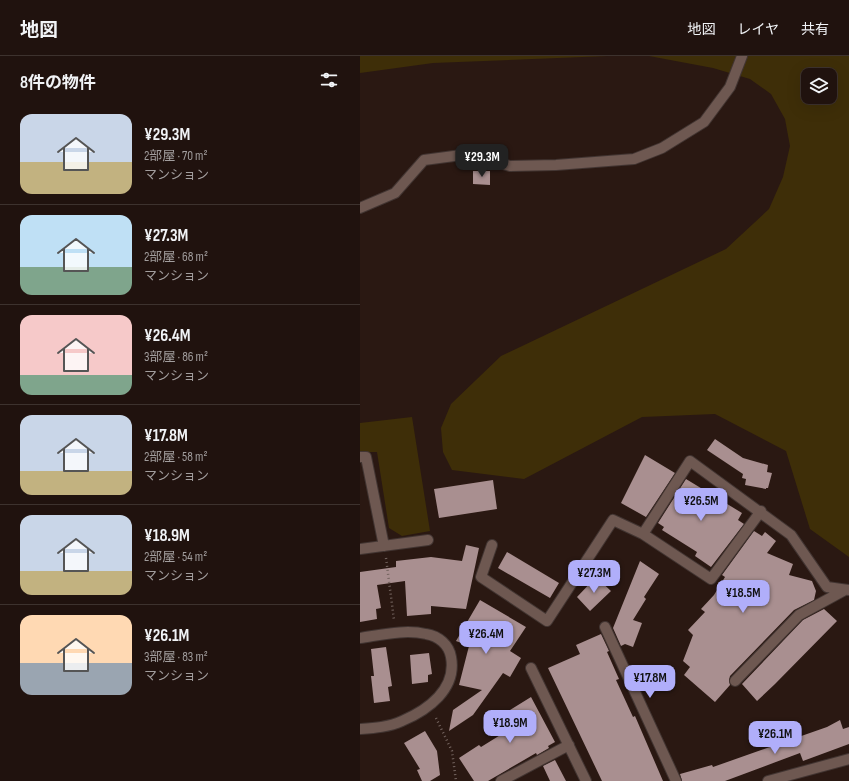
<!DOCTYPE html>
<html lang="ja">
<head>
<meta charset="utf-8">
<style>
	body { margin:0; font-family:"Sofia Sans Condensed","Noto Sans JP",sans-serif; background:#281b17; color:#f1f3f6; height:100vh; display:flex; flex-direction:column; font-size:15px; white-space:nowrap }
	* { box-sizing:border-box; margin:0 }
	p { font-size:13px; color:#a29e9e }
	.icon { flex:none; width:22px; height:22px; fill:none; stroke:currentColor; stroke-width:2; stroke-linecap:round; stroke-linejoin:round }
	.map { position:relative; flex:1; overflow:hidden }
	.drawer { display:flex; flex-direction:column; background:#20120e; width:360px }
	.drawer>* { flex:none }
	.fabs { position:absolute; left:441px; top:12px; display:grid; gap:8px }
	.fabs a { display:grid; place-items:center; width:36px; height:36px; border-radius:8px; background:#20120e; box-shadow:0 4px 16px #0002,0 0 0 1px #3d322e; font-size:20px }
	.price { position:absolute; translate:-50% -34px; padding:0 9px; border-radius:8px; background:#b0aefa; color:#111; font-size:13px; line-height:26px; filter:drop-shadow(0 1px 2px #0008) }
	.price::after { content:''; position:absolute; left:50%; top:24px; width:12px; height:9px; margin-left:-6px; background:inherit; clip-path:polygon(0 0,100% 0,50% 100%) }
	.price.active { background:#222; color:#fff }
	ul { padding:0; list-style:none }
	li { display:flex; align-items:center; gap:12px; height:100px; padding:0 20px }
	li+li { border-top:1px solid #3d322e }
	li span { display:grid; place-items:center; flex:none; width:112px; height:80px; border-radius:12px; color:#555 }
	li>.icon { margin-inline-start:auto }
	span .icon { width:48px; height:48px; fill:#fffc; stroke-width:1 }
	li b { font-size:17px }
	h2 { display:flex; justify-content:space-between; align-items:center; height:48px; padding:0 20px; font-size:17px }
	header { display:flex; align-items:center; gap:24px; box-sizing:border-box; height:56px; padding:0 20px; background:#20120e; border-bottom:1px solid #3d322e }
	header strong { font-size:19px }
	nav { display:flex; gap:22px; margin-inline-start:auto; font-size:14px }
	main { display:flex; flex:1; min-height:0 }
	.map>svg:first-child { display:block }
</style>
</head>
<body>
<header>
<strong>地図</strong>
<nav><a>地図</a><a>レイヤ</a><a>共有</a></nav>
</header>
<main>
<section class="drawer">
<h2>8件の物件<svg class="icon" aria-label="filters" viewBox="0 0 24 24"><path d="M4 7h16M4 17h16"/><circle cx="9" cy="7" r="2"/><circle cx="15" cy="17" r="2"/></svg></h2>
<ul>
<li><span style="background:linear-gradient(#c9d6e8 60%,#c2b280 0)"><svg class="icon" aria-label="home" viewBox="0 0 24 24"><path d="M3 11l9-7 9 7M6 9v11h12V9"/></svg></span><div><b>¥29.3M</b><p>2部屋 · 70 m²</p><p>マンション</p></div></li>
<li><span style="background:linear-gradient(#bfe0f5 65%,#7fa58c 0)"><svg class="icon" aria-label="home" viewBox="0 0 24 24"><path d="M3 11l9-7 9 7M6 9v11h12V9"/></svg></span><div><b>¥27.3M</b><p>2部屋 · 68 m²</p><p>マンション</p></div></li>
<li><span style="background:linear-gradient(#f6c9c9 75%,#7fa58c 0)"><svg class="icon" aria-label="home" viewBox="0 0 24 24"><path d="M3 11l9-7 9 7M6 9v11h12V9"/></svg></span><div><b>¥26.4M</b><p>3部屋 · 86 m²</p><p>マンション</p></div></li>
<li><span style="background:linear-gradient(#c9d6e8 70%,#c2b280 0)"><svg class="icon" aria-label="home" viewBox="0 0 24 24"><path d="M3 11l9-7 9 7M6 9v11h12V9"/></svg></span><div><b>¥17.8M</b><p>2部屋 · 58 m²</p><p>マンション</p></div></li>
<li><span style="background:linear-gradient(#c9d6e8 70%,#c2b280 0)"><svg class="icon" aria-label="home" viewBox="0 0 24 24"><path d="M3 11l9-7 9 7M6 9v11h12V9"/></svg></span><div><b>¥18.9M</b><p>2部屋 · 54 m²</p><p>マンション</p></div></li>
<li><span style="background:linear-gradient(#ffd9b3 60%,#9aa5b1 0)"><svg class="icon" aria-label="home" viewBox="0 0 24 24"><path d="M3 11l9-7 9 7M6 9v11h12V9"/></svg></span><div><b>¥26.1M</b><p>3部屋 · 83 m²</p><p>マンション</p></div></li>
</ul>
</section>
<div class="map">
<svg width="489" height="725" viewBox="0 0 489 725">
	<rect width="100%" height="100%" fill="#2a1812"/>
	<path fill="#3e2e08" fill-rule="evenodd" d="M0 0H248L73 7 0 17Z
		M289 0H489V501L450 473 426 395 355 358 282 361 164 423 92 414 83 396 81 372 91 348 141 300 366 193 409 153 423 121 430 90 425 63 411 38 390 23 353 12ZM448 19H470V41H448Z
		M52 361 70 475 42 480 29 472 17 396H0V367Z"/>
	<path fill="#a98f90" d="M113 115H130V129L113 128Z
		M355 383 383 402 408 409 407 416 412 417 408 432H406V433L385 429 386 423 382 422 383 418 347 394Z
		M285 399 315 417 286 461 261 447Z
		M326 423 382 457 378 464 384 468 351 511 335 500 337 496 302 474 304 471 298 467Z
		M133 424 137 453 79 462 74 433Z
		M394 475 402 480 405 476 416 485 407 497 433 508 429 519 452 525 456 535 454 544 434 554 370 620 369 624 370 629 355 646 324 619 330 611 323 605 333 579 328 574 345 556 341 553 354 539 365 521 362 519Z
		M106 489 119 492 106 553 71 550V558L47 560 45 525 17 529 21 552 16 553 17 563 0 566V516L36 511V505L71 501 102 505Z
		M147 496 199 527 190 542 138 512Z
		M280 505 299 518 284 541 286 543 273 564 282 567 273 591 265 588 261 590 253 572Z
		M236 521 251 535 230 555 217 541Z
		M120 544 166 571 150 595 161 602 150 621 143 617 113 659 89 675 93 654 122 634 99 629 109 590 96 585Z
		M464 553 477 565 415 628 397 645 382 628 443 564Z
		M241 578 249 595 247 596 259 623 256 624 273 661 275 660 303 725H242L188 612 220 598 216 589Z
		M26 591 32 630 28 631 30 645 14 647 11 620H14L11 593Z
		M69 597 72 618 68 619V626L52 628 50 599Z
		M171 641 195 686 188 690 189 692 177 699 176 697 128 725H114L99 702 119 689 121 691 150 673 142 659Z
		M480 664 483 673 489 671V688L443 705 440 697 365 725H322L320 718 352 709 353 711 467 671Z
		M65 675 77 695 80 719 70 725H62L57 714 60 713 44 687Z
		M195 704 206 725H190L183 710Z"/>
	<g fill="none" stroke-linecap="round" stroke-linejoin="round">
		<g stroke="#423532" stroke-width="12">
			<path id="street" d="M0 152 35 137 64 104 109 98 150 110 196 109 274 103 302 92 344 66 370 31 382 0
				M0 401H6L24 490
				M283 478 351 523 401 455
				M132 489 121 521 187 565 253 464 283 478 330 405 431 479 467 531 489 534
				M0 493 68 484
				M245 571 316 725
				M0 582C21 579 45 573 66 578 79 580 89 589 91 601 97 633 68 654 42 665 29 671 14 672 0 673
				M171 612 226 725
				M375 625 439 559 483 535
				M141 725 209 689
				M408 725 489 703"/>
		</g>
		<path stroke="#756560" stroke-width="2.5" stroke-dasharray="1 3" stroke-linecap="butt" d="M26 502 34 564
			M76 662 92 695 96 725"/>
		<use href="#street" stroke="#6e5851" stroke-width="10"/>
	</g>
</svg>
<div class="fabs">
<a><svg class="icon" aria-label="layers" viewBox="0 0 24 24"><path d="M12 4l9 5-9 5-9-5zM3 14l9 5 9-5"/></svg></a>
</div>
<b class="price active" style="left:122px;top:122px">¥29.3M</b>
<b class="price" style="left:341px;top:466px">¥26.5M</b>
<b class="price" style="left:234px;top:538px">¥27.3M</b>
<b class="price" style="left:383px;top:558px">¥18.5M</b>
<b class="price" style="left:126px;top:599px">¥26.4M</b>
<b class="price" style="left:290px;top:643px">¥17.8M</b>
<b class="price" style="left:150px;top:688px">¥18.9M</b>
<b class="price" style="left:415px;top:699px">¥26.1M</b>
</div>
</main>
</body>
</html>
